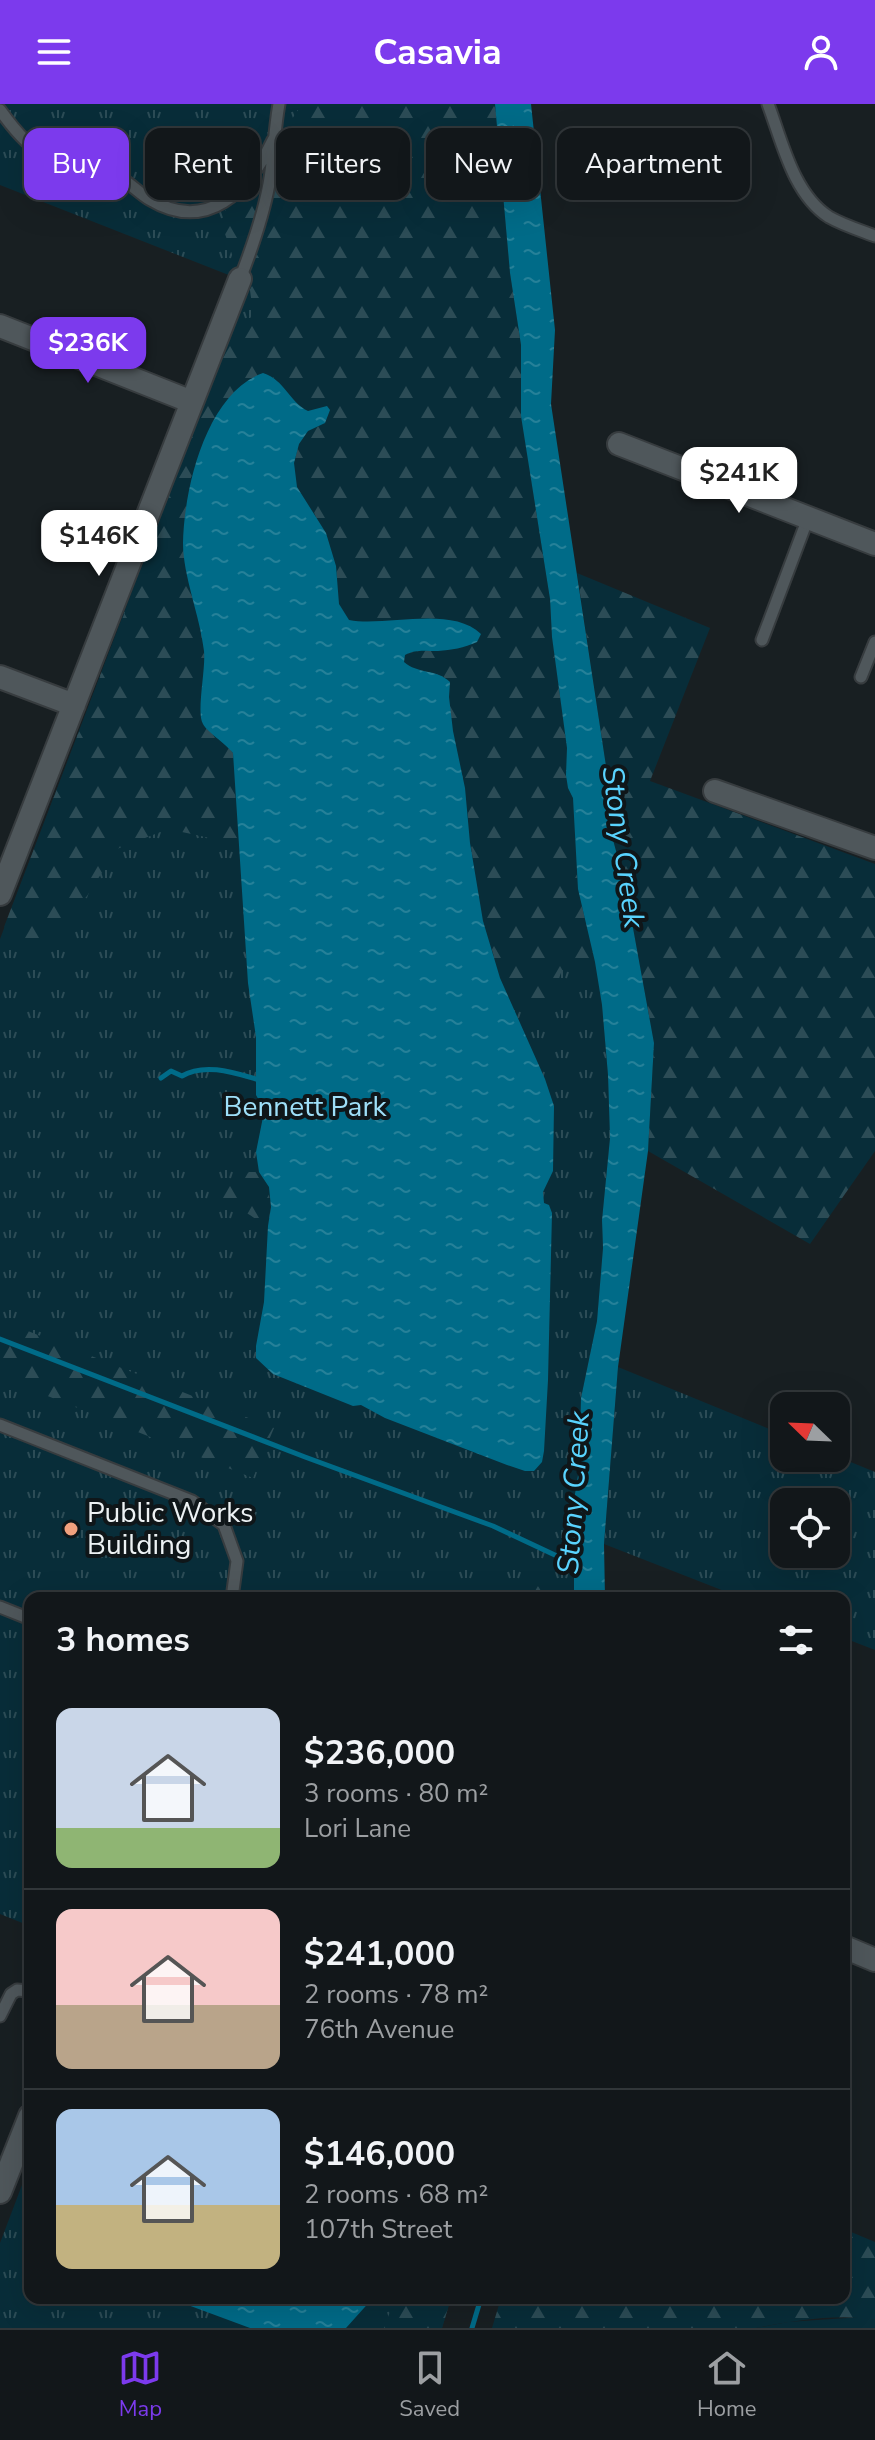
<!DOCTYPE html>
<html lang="en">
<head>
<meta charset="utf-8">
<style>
	body { margin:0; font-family:"Nunito Sans",sans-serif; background:#1b2023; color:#f1f3f6; height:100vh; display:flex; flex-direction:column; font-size:30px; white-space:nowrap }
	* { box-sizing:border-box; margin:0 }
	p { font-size:26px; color:#9c9fa2 }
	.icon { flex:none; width:44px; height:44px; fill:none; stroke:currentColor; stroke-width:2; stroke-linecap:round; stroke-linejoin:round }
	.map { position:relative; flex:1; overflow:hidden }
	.panel { position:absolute; left:24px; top:1488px; width:826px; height:712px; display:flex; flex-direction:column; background:#12171a; border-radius:16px; box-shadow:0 8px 32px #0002,0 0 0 2px #313639 }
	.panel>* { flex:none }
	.hud { position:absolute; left:24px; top:24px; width:828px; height:72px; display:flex; gap:16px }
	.needle { width:52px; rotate:293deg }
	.tools { position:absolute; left:770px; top:1288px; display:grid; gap:16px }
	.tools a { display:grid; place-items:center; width:80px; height:80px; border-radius:16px; background:#12171a; box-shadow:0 8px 32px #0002,0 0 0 2px #313639; font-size:40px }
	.price { position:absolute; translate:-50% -68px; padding:0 18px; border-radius:16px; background:#fff; color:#222; font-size:26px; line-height:52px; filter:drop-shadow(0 2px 4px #0008) }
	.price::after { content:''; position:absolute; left:50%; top:48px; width:24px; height:18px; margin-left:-12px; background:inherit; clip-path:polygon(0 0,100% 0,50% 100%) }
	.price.on { background:#7c3aed; color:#fff }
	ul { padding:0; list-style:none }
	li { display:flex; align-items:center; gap:24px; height:200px; padding:0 32px }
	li+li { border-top:2px solid #313639 }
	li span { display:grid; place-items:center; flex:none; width:224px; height:160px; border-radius:16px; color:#555 }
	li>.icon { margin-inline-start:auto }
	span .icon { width:96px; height:96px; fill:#fffc; stroke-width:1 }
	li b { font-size:34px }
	h2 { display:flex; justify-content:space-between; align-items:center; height:96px; padding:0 32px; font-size:34px }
	.tag { padding:0 28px; border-radius:16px; background:#12171a; box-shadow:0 8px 32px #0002,0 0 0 2px #313639; font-size:28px; line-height:72px }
	.tag.on { background:#7c3aed; color:#fff }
	header { display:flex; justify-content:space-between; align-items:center; height:104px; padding:0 32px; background:#7c3aed; color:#fff; font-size:36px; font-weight:700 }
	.dock { display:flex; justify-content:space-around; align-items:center; height:112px; border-top:2px solid #313639; background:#12171a; font-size:22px; color:#9c9fa2 }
	.dock a { display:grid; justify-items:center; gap:4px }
	.dock .on { color:#7c3aed }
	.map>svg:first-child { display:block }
</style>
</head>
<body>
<header><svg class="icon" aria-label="menu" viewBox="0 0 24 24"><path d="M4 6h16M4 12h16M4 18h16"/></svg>Casavia<svg class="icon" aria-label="person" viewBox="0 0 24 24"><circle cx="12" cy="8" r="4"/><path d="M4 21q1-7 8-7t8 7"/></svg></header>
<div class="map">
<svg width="875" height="2224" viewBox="0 0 875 2224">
	<defs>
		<pattern id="grass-tufts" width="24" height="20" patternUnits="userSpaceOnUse" patternTransform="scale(2)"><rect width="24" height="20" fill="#082d39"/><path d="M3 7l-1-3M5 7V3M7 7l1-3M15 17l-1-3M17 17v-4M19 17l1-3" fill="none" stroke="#2c4c56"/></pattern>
		<pattern id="forest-firs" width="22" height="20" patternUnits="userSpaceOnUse" patternTransform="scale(2)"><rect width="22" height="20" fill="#082d39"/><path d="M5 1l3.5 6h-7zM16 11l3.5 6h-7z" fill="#2c4c56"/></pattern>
		<pattern id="water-ripples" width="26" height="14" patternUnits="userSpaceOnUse" patternTransform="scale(2)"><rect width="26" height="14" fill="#006b88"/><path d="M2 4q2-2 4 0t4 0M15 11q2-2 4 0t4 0" fill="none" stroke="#268199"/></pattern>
	</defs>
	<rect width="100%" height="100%" fill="#181f22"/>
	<path fill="url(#grass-tufts)" fill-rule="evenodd" d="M0 0H495L520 296 602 901 608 971 610 1034 602 1116 603 1144 597 1217 581 1294 579 1365 574 1396V1494H30V1822L0 1810V835L249 179 0 81Z
		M618 1263 784 1331V1354H836V1352L875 1368V1546L844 1534V1494H742L604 1440ZM784 1398H836V1450H784Z
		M30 2060V2194H451L442 2224H0V2139Z
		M862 2213 875 2216V2224H756L788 2218Z"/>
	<path fill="url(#forest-firs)" d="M302 0H495L510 169 521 241V312L550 495 552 533 567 644 566 671 568 684 573 694 578 785 595 858 587 865 573 862 564 863C558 872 558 884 553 895L542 898 526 895 512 903C490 851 479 798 471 743 468 722 468 702 465 681 459 647 446 613 450 578 437 565 417 570 404 558L405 551C417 544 449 546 465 544L454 517 349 516 339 500 336 462 313 406 297 383 294 359 299 339 308 327 325 319 326 302 308 307C294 300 286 284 273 273L191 373 183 439 205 551 203 592 199 609 204 623 224 637 233 649 238 740 168 725 117 745 87 792 62 818 36 839 18 833 4 823 232 229 249 217 253 208 249 179 235 159 223 124V109L280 49 285 35 286 24Z
		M577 469 710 524 650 677 875 760V1047L810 1140 648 1047 654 939 625 780 606 710V662Z
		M249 1068H259C271 1087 272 1100 268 1122 258 1119 253 1111 244 1108 232 1104 220 1103 209 1098L210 1086 231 1079Z
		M0 1216 274 1324 253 1374 0 1273Z
		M521 1475 566 1494H514Z
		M844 2125 875 2138V2216C839 2209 792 2217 756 2224H492L501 2194H844Z
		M373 2194H451L442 2224H384L391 2205 372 2196Z"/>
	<path fill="url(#water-ripples)" d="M495 0H531L555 226 551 300 606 662V710L625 780 654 939 648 1047 618 1263 604 1440 605 1494H574V1396L579 1365 581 1294 597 1217 603 1144 602 1116 610 1034 608 971 602 901 595 858 578 785 573 694 568 684 566 671 567 644 552 533 550 495 521 312V241L510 169Z
		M263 269C285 276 289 298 308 307L327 302 330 306 325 319 308 327 299 340 294 359 297 383 326 429 336 462 339 500 349 516C386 523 451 501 481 530L477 538C464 544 451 546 438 547 425 547 416 545 405 551L404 558C417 570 437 565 450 578L449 593 453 627 465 684 470 739 483 817 500 874 545 975 554 1002 553 1067 543 1088 544 1099 549 1101 552 1109 548 1276 544 1347 542 1358 534 1367H525L507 1361 385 1314 361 1301 353 1302 273 1270 256 1254V1242L264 1198 268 1122 271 1103 269 1083 259 1068 256 1048 263 1013 261 1000 256 991V933L248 879 233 649C225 639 206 627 203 620 196 609 206 565 204 547 200 512 183 472 183 439 184 385 206 289 263 269Z
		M169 2194H373L346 2224H250Z"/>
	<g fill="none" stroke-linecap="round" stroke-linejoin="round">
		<path stroke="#006b88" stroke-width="5" d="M161 974 171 967 182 972C204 959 232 968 256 975
			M0 1235 305 1353 493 1422 574 1460
			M472 2224 481 2194"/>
		<g stroke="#373c3f" stroke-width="15">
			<path id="lane" d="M768 0C782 37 793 90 829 113 843 121 859 126 875 132
				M0 6C15 27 34 50 59 58 77 64 95 65 113 71 127 75 136 87 149 95 207 130 249 87 273 36
				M240 175C252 144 263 113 269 80 274 54 274 27 279 0
				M762 536 808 414
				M861 573 875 538
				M0 1321 192 1397 224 1421 237 1457 232 1494
				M0 1503 30 1515
				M0 1912 11 1890 17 1886 30 1887"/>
		</g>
		<g stroke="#373c3f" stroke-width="26">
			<path id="street" d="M0 222 192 298
				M619 340 875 440
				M0 573 74 601
				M715 687 875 744
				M0 790 240 175
				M844 1843 875 1856
				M0 2088 30 2012"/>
		</g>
		<use href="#lane" stroke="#4f575b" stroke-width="11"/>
		<use href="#street" stroke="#4f575b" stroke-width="22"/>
	</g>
	<circle fill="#f2a17e" stroke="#0f1619" stroke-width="3" cx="71" cy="1425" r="8"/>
	<g text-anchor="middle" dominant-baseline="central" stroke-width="8" stroke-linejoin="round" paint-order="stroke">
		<g font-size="28" fill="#9edff8" stroke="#0f1619">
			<text x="305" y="1003">Bennett Park</text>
		</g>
		<g font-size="28" fill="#edf2f4" stroke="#0f1619" text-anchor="start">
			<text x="87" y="1409">Public Works<tspan x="87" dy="32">Building</tspan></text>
		</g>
		<g font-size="30" font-style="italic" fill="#59d3fe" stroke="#0f1619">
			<text transform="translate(623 743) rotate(82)">Stony Creek</text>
			<text transform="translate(574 1389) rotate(-86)">Stony Creek</text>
		</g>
	</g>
</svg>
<div class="tools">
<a><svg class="needle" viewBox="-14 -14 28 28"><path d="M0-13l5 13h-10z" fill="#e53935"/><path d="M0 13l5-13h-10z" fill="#9c9fa2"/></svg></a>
<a><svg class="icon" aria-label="locate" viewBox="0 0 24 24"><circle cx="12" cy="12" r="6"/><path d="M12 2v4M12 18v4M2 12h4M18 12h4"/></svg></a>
</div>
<b class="price on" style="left:88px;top:281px">$236K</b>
<b class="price" style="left:739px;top:411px">$241K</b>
<b class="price" style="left:99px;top:474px">$146K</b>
<div class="hud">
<a class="tag on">Buy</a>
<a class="tag">Rent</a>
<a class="tag">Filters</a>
<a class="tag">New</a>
<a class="tag">Apartment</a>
</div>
<section class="panel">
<h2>3 homes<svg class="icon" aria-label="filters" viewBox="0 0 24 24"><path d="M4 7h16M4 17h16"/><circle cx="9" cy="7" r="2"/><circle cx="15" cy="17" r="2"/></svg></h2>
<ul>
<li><span style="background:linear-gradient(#c9d6e8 75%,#8fb573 0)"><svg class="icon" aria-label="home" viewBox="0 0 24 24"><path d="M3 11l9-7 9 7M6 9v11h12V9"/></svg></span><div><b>$236,000</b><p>3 rooms · 80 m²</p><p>Lori Lane</p></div></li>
<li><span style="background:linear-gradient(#f6c9c9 60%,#b9a48a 0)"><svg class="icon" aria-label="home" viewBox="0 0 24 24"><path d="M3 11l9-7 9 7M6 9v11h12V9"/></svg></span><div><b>$241,000</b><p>2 rooms · 78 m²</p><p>76th Avenue</p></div></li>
<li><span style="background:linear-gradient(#a9c7e8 60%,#c2b280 0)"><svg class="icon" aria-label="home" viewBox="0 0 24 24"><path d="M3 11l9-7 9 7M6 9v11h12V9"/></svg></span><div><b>$146,000</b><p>2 rooms · 68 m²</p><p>107th Street</p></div></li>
</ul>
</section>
</div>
<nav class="dock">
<a class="on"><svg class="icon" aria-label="map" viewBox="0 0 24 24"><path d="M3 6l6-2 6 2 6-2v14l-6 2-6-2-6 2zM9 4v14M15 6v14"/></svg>Map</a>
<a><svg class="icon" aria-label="saved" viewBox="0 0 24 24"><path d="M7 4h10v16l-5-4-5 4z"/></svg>Saved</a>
<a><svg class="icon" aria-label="home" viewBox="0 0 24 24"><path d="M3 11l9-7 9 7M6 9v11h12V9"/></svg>Home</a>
</nav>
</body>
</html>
